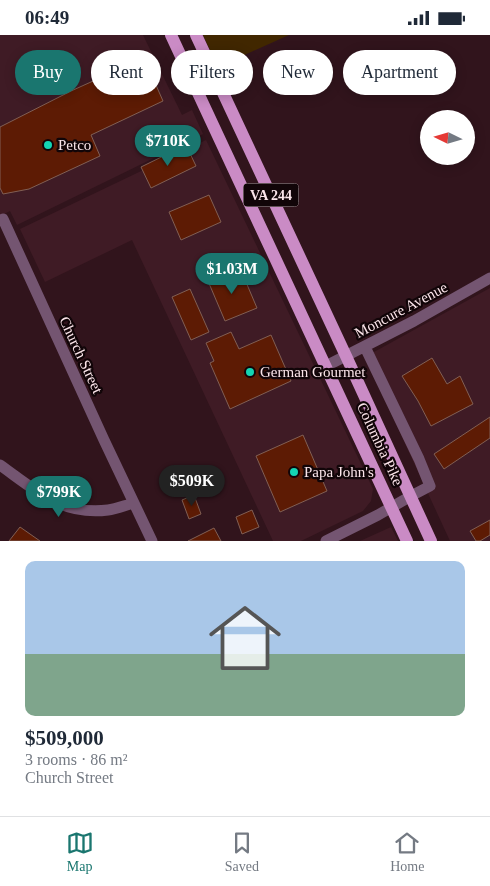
<!DOCTYPE html>
<html lang="en">
<head>
<meta charset="utf-8">
<style>
	body { margin:0; font-family:Georgia,serif; background:#f6f6f7; color:#1f2937; height:100vh; display:flex; flex-direction:column; font-size:19px; white-space:nowrap }
	* { box-sizing:border-box; margin:0 }
	p { font-size:16px; color:#747a83 }
	.icon { flex:none; width:28px; height:28px; fill:none; stroke:currentColor; stroke-width:2; stroke-linecap:round; stroke-linejoin:round }
	.map { position:relative; height:506px; overflow:hidden }
	.panel { display:flex; flex-direction:column; background:#fff; flex:1 }
	.panel>* { flex:none }
	.guide { position:absolute; left:15px; top:15px; width:460px; height:45px; display:flex; gap:10px }
	.needle { width:32px; rotate:275deg }
	.controls { position:absolute; left:420px; top:75px; display:grid; gap:10px }
	.controls a { display:grid; place-items:center; width:55px; height:55px; border-radius:50%; background:#fff; box-shadow:0 2px 12px #0003; font-size:25px }
	.price { position:absolute; translate:-50% -42px; padding:0 11px; border-radius:18px; background:#1a766f; color:#fff; font-size:16px; line-height:32px; filter:drop-shadow(0 1px 2px #0008) }
	.price::after { content:''; position:absolute; left:50%; top:30px; width:15px; height:11px; margin-left:-8px; background:inherit; clip-path:polygon(0 0,100% 0,50% 100%) }
	.price.on { background:#222; color:#fff }
	ul { padding:0; list-style:none }
	li { display:grid; align-content:center; gap:10px; height:265px; padding:0 25px }
	li span { display:grid; place-items:center; height:155px; border-radius:10px; color:#555 }
	li>.icon { margin-inline-start:auto }
	span .icon { width:90px; height:90px; fill:#fffc; stroke-width:1 }
	li b { font-size:21px }
	.pill { padding:0 18px; border-radius:22px; background:#fff; box-shadow:0 2px 12px #0003; font-size:18px; line-height:45px }
	.pill.on { background:#1a766f; color:#fff }
	.status { display:flex; justify-content:space-between; align-items:center; height:35px; padding:0 25px; background:#fff; direction:ltr }
	.status svg { height:14px; fill:currentColor }
	.tabs { display:flex; justify-content:space-around; align-items:center; height:70px; border-top:1px solid #e0e1e3; background:#fff; font-size:14px; color:#747a83 }
	.tabs a { display:grid; justify-items:center; gap:2px }
	.tabs .on { color:#1a766f }
	.map>svg:first-child { display:block }
</style>
</head>
<body>
<div class="status"><b>06:49</b><svg viewBox="0 0 49 12"><path d="M0 12V9h3v3zM5 12V6h3v6zM10 12V3h3v9zM15 12V0h3v12zM26 1h20v11H26zM47 4h2v5h-2z"/></svg></div>
<div class="map">
<svg width="490" height="506" viewBox="0 0 490 506">
	<rect width="100%" height="100%" fill="#31141c"/>
	<path fill="#3f1b25" d="M0 0H143L182 80 192 75 203 99 17 190 10 176 0 181Z
		M206 105 373 454 371 466 363 476 301 506H273L132 205 45 247 20 194Z
		M490 253V506H450L365 322Z
		M391 492 398 506H360Z"/>
	<path fill="#412700" d="M203 0H289L218 32Z"/>
	<path fill="#5d1b04" stroke="#815f54" d="M144 23 163 66 91 100 100 121 29 154 3 159 0 153V92L71 56Z
		M186 110 196 131 151 153 141 132Z
		M209 160 221 187 181 205 169 177Z
		M240 233 257 273 225 286 208 246Z
		M190 254 209 297 191 305 172 262Z
		M231 297 239 314 271 300 291 346 230 374 210 328 214 326 206 308Z
		M432 323 447 349 460 341 473 369 431 391 418 366 402 341Z
		M490 382V403L444 434 434 419Z
		M303 400 327 456 280 477 256 421Z
		M194 460 201 479 189 484 182 465Z
		M252 475 259 492 242 499 236 482Z
		M490 485V500L480 506H476L470 496Z
		M20 492 40 506H9Z
		M214 493 221 506H188Z"/>
	<g fill="none" stroke-linecap="round" stroke-linejoin="round">
		<path stroke="#745571" stroke-width="11" d="M3 184 104 405 152 506
			M326 331 414 286 490 243
			M0 430C35 455 62 481 108 475 116 474 126 470 134 468
			M326 506 378 480 411 461 430 451 419 424 365 312"/>
		<path stroke="#ca8bc5" stroke-width="12" d="M171 0 407 506
			M196 0 346 321 431 506"/>
	</g>
	<g fill="#14d5b3" stroke="#110508" stroke-width="2">
		<circle cx="48" cy="110" r="5"/>
		<circle cx="250" cy="337" r="5"/>
		<circle cx="294" cy="437" r="5"/>
	</g>
	<g text-anchor="middle" dominant-baseline="central" stroke-width="4.5" stroke-linejoin="round" paint-order="stroke">
		<rect fill="#110508" stroke="#b5a2a6" stroke-width="1" x="243.5" y="148.5" width="55" height="23" rx="4"/>
		<g font-size="14" font-weight="bold" fill="#fbe5ea">
			<text x="271" y="160">VA 244</text>
		</g>
		<g font-size="15" fill="#fbe5ea" stroke="#110508" text-anchor="start">
			<text x="58" y="110">Petco</text>
			<text x="260" y="337">German Gourmet</text>
			<text x="304" y="437">Papa John's</text>
		</g>
		<g font-size="15" fill="#fbe5ea" stroke="#110508">
			<text transform="translate(401 275) rotate(-28)">Moncure Avenue</text>
			<text transform="translate(81 320) rotate(65)">Church Street</text>
			<text transform="translate(380 409) rotate(65)">Columbia Pike</text>
		</g>
	</g>
</svg>
<div class="controls">
<a><svg class="needle" viewBox="-14 -14 28 28"><path d="M0-13l5 13h-10z" fill="#e53935"/><path d="M0 13l5-13h-10z" fill="#747a83"/></svg></a>
</div>
<b class="price" style="left:168px;top:132px">$710K</b>
<b class="price" style="left:232px;top:260px">$1.03M</b>
<b class="price on" style="left:192px;top:472px">$509K</b>
<b class="price" style="left:59px;top:483px">$799K</b>
<div class="guide">
<a class="pill on">Buy</a>
<a class="pill">Rent</a>
<a class="pill">Filters</a>
<a class="pill">New</a>
<a class="pill">Apartment</a>
</div>
</div>
<section class="panel">
<ul>
<li><span style="background:linear-gradient(#a9c7e8 60%,#7fa58c 0)"><svg class="icon" aria-label="home" viewBox="0 0 24 24"><path d="M3 11l9-7 9 7M6 9v11h12V9"/></svg></span><div><b>$509,000</b><p>3 rooms · 86 m²</p><p>Church Street</p></div></li>
</ul>
</section>
<nav class="tabs">
<a class="on"><svg class="icon" aria-label="map" viewBox="0 0 24 24"><path d="M3 6l6-2 6 2 6-2v14l-6 2-6-2-6 2zM9 4v14M15 6v14"/></svg>Map</a>
<a><svg class="icon" aria-label="saved" viewBox="0 0 24 24"><path d="M7 4h10v16l-5-4-5 4z"/></svg>Saved</a>
<a><svg class="icon" aria-label="home" viewBox="0 0 24 24"><path d="M3 11l9-7 9 7M6 9v11h12V9"/></svg>Home</a>
</nav>
</body>
</html>
